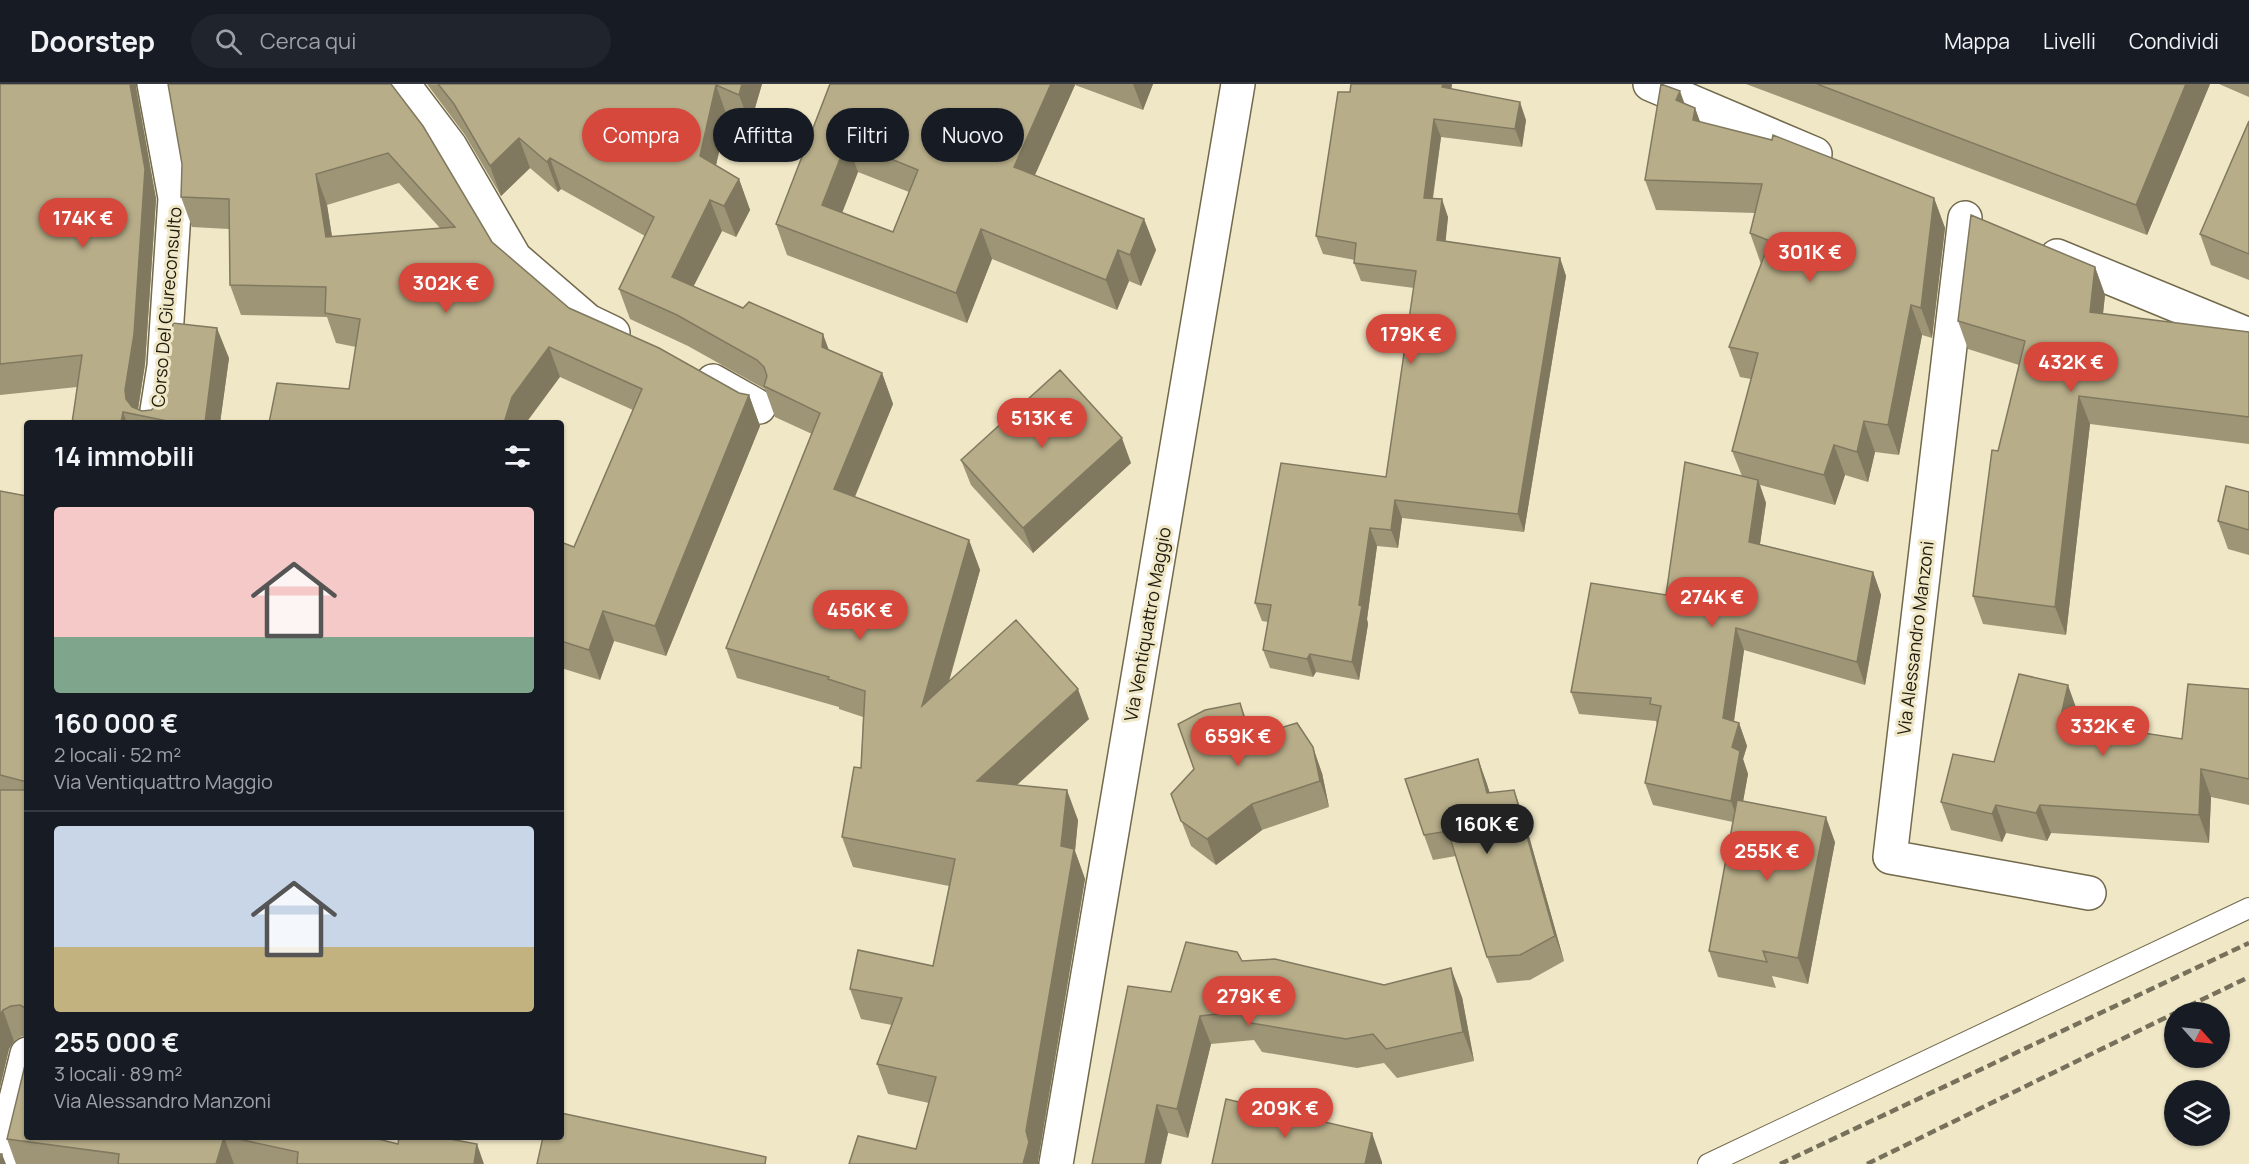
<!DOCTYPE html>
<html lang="it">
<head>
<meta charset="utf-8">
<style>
	body { margin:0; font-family:Manrope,sans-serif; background:#20242c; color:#f1f3f6; height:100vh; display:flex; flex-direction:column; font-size:22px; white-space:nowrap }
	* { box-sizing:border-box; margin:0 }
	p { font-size:20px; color:#9ea1a6 }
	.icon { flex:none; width:33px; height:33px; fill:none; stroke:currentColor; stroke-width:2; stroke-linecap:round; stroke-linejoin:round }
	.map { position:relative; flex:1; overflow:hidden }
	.drawer { position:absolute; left:24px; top:336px; width:540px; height:720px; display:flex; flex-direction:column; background:#171b24; border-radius:6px; box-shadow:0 2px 4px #0004 }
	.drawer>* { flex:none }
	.hud { position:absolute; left:582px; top:24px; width:570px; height:54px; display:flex; gap:12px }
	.needle { width:39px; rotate:117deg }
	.fabs { position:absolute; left:2164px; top:918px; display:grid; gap:12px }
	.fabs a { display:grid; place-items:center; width:66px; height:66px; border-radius:50%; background:#171b24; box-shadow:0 2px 4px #0004; font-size:30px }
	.price { position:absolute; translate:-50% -51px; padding:0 14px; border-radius:21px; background:#d6483c; color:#fff; font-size:20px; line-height:39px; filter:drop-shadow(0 2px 3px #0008) }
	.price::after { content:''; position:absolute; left:50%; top:36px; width:18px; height:14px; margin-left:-9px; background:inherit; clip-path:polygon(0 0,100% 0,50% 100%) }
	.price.active { background:#222; color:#fff }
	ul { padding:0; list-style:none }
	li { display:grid; align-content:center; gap:12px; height:318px; padding:0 30px }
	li+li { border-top:2px solid #363941 }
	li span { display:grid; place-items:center; height:186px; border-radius:6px; color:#555 }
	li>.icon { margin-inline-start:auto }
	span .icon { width:108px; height:108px; fill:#fffc; stroke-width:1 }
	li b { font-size:26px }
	h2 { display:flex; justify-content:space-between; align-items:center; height:72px; padding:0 30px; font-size:26px }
	.tag { padding:0 21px; border-radius:27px; background:#171b24; box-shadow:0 2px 4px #0004; font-size:21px; line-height:54px }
	.tag.active { background:#d6483c; color:#fff }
	header { display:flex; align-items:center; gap:36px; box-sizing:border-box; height:84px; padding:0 30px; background:#171b24; border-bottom:2px solid #363941 }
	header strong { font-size:28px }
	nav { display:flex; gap:33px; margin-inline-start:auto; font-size:21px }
	.search { width:420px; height:54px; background:#20242c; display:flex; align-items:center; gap:15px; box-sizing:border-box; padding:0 21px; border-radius:33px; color:#9ea1a6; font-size:22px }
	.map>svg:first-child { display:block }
</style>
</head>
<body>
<header>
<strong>Doorstep</strong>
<div class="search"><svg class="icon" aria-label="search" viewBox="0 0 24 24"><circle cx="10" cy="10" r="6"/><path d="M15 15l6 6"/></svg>Cerca qui</div>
<nav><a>Mappa</a><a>Livelli</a><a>Condividi</a></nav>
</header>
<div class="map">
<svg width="2249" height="1080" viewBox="0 0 2249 1080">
	<rect width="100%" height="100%" fill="#f0e7c6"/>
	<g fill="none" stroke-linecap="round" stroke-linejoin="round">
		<g stroke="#72694c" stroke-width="22">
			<path id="lane" d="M1708 1080 2249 824"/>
		</g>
		<g stroke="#72694c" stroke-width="36">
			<path id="street" d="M154 0 175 114 164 282 155 339
				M403 0 450 62 515 174 588 237 613 249
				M1650 0 1815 70
				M1965 134 1890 773 2089 809
				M2057 172 2249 251
				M713 297 759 323
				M0 1080 27 970"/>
		</g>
		<g stroke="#72694c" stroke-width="36">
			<path id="secondary" d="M1056 1080 1238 0"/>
		</g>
		<use href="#lane" stroke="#fff" stroke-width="20"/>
		<use href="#street" stroke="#fff" stroke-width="33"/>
		<use href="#secondary" stroke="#fff" stroke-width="33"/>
		<path stroke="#77715c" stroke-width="4.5" stroke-dasharray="9 4.5" stroke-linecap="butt" d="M2176 928 2249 893
			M1780 1080 2249 859
			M1867 1080 2175 929"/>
	</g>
	<path fill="#9d9576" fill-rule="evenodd" d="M0 0 136 3 156 115 145 280 138 326 142 327 151 326 229 274 220 339H72L77 303 0 311Z
		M391 0 492 158 569 224 739 309 749 311 760 342 666 572 614 557 600 596 561 584V458L574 463 633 326 560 293 349 305 356 263 336 259 327 233 241 231 230 201 229 145 192 143 181 113 182 80ZM399 99 440 144 332 153 327 121Z
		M427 0H762L750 41 727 32 716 82 739 95 750 126 736 153 722 147 693 202 829 266 882 289 893 320 855 413 969 456 980 486 949 598 1089 635 1017 701 1078 736 1075 767 1085 795 1038 1077V1080H849L916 1065 929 1019 888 1010 877 980 892 941 861 935 850 905 933 882 949 802 853 783 842 753 861 684 863 633 839 625V623L737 594 726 564 812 350 775 333 765 305 688 262 630 235 619 205 645 152 561 105 558 108 530 84 501 112 465 51Z
		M830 0H1153L1143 26 1075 1 1035 91 1144 135 1156 166 1141 202 1129 197 1117 226 992 175 967 239 787 171 776 140ZM858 88 909 108 893 148 842 129Z
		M1452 0 1451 5 1526 36 1522 63 1441 53 1433 115 1448 133 1445 157 1560 174 1566 192 1524 448 1402 434 1398 464 1377 462 1367 535 1368 540 1359 596 1316 588 1313 593 1270 584 1263 566 1268 538 1262 537 1255 519 1386 393 1414 204 1361 197 1354 179 1355 176 1323 170 1316 152 1350 8Z
		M1746 0H2210L2147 151Z
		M2219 0H2249V13Z
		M1684 19 1695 24 1700 38 1934 114 1945 144 1932 254 1922 251 1899 371 1875 368 1868 398 1845 391 1835 421 1760 401 1766 419 1760 460 1873 488 1881 511 1865 601 1744 566 1734 638 1739 639 1747 662 1743 675 1748 690 1743 717 1835 758 1808 900 1772 892 1776 904 1718 893 1709 867 1733 738 1653 721 1645 699 1657 641 1656 637 1579 630 1571 608 1666 511 1742 392 1732 367 1751 295 1740 293 1729 263 1761 180 1750 149 1755 129 1656 126 1645 96Z
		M2249 38V196L2211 181 2200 150Z
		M2095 183 2105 211 2103 230 2249 248V360L2090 340 2066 551 1983 540 1973 512 1998 367 2019 281 1968 265 1958 237Z
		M961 376 1131 379 1033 469 971 401Z
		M0 407 27 412V952H22L14 957 9 965 0 1003Z
		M2249 408V471L2228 465 2218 437Z
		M2249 605V721L2211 713 2209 759 2051 749 2047 757 2006 749 2002 758 1951 746 1941 718 1994 678 2078 629 2076 638 2182 655Z
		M1249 644 1251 653 1322 689 1329 723 1262 746 1216 781 1191 762 1171 710Z
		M1478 675 1490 709 1523 731 1564 877 1530 896 1497 899 1487 873 1456 772 1433 776 1424 751Z
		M1242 877 1462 913 1474 977 1397 994 1384 979 1357 984 1262 968 1254 956 1211 960 1188 1054 1168 1049 1161 1080H1092L1171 908Z
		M27 1053H370L484 1080H16L7 1055Z"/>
	<path fill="#807960" d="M130 0H136V3L156 115 145 280 137 331 126 315 125 306Z
		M742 0H762L750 41 739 11Z
		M1051 0H1074L1075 1 1025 113 1014 83Z
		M1133 0H1153L1143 26Z
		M1443 0H1452L1449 21 1442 3Z
		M2186 0H2210L2147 151 2136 121Z
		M716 1 727 32 711 103 700 72Z
		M1680 7 1691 37 1676 16Z
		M1520 18 1526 36 1522 63 1515 45Z
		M1695 24 1706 54 1693 36Z
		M1434 35 1441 53 1430 132 1424 114Z
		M519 54 530 84 501 112 490 82Z
		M847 57 858 88 833 152 822 121Z
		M550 74 561 105 558 108 547 78Z
		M316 90 327 121 337 184 326 153Z
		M739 95 750 126 736 153 724 122Z
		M1934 114 1945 144 1932 254 1921 224Z
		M1442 115 1448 133 1444 174 1437 156Z
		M710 116 722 147 683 223 672 193Z
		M1144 135 1156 166 1141 202 1130 171Z
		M981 145 992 175 967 239 956 209Z
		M1118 166 1129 197 1117 226 1106 196Z
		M1560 174 1566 192 1524 448 1518 430Z
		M2095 183 2105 211 2100 256 2090 228Z
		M1911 221 1922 251 1899 371 1888 341Z
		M217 244 229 274 220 339H205Z
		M823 250 834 280 822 263Z
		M549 263 560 293 526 339H504L512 313Z
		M882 289 893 320 845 436 834 405Z
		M749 311 760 342 666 572 655 542Z
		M2079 312 2090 340 2066 551 2055 523Z
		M123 328 127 339H121Z
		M1864 337 1875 368 1868 398 1857 368Z
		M1122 354 1131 379 1033 469 1023 444Z
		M1834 361 1845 391 1835 421 1824 391Z
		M1758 396 1766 419 1757 480 1749 458Z
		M1395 416 1402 434 1398 464 1391 446Z
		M1370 444 1377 462 1367 535 1368 540 1359 596 1352 578Z
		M969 456 980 486 933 653 922 622Z
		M1873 488 1881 511 1865 601 1857 578Z
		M603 527 614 557 600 596 589 566Z
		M1736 544 1744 566 1731 657 1723 634Z
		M1310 570 1316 588 1313 593 1307 575Z
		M2068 601 2078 629 2070 664 2060 636Z
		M1078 605 1089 635 988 727 977 697Z
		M1240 619 1249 644 1259 679 1250 653Z
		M1739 639 1747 662 1743 675 1748 690 1739 740 1731 717 1732 663Z
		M1313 663 1322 689 1329 723 1320 697Z
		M1478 675 1487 700 1497 735 1487 709Z
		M2201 685 2211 713 2209 759 2199 731Z
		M1067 706 1078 736 1075 767 1085 795 1038 1077V1080H1023Z
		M1514 706 1523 731 1564 877 1555 852Z
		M1252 720 1262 746 1216 781 1207 755Z
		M1996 721 2006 749 2002 758 1992 730Z
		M2040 721 2051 749 2047 757 2036 729Z
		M1826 733 1835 758 1808 900 1798 874Z
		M1451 884 1462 913 1474 977 1463 948Z
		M3 926 14 957 9 965 0 1003V931Z
		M1200 932 1211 960 1188 1054 1177 1025Z
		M1157 1021 1168 1049 1161 1080H1145Z
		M1372 1049 1382 1078V1080H1365Z
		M224 1053 234 1080H216Z
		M477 1060 484 1080H474Z
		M2 1070 6 1080H1Z"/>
	<path fill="#b7ad89" stroke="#807960" stroke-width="1.5" fill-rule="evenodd" d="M0 0H130L145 85 134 250 125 306 126 315 132 323 142 327 151 326 159 320 162 312 173 239 217 244 205 339H177L123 328 121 339H72L82 271 0 280Z
		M168 0H391L423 42 492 158 569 224 659 264 739 309 749 311 655 542 603 527 589 566 561 557V458L574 463 642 305 549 263 512 313 504 339H269L277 299 349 305 360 235 325 229 326 203 230 201 229 115 181 113 182 80ZM388 69 455 143 326 153 316 90Z
		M438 0H742L739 11 716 1 700 72 739 95 724 122 710 116 672 193 743 224 749 218 823 250 822 263 882 289 834 405 969 456 922 622 1016 536 1078 605 977 697 1067 706 1061 762 1074 765 1026 1047 1029 1058 1023 1080H849L858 1052 916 1065 936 993 877 980 902 914 850 905 858 866 933 882 955 775 842 753 854 683 861 684 865 607 828 595 829 593 726 564 820 329 764 302 767 292 764 283 757 276 677 231 619 205 654 133 550 74 547 78 519 54 490 82 454 20Z
		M830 0H1051L1014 83 1144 135 1130 171 1118 166 1106 196 981 145 956 209 776 140ZM847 57 918 86 893 148 822 121Z
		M1351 0H1443L1442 3 1520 18 1515 45 1434 35 1424 114 1442 115 1437 156 1560 174 1518 430 1395 416 1391 446 1370 444 1359 521 1362 522 1352 578 1310 570 1307 575 1263 566 1271 521 1255 519 1281 379 1386 393 1416 187 1354 179 1356 159 1316 152 1338 8H1350Z
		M1661 0 1680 7 1676 16 1695 24 1693 36 1772 56 1773 51 1934 114 1921 224 1911 221 1888 341 1864 337 1857 368 1834 361 1824 391 1732 367 1758 269 1729 263 1770 157 1750 149 1762 100 1645 96Z
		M1817 0H2186L2136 121Z
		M2249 37V170L2200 150Z
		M1971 131 2095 183 2090 228 2249 248V333L2079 312 2055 523 1973 512 1992 366 1998 367 2025 257 1958 237Z
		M1060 286 1122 354 1023 444 961 376Z
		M1685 378 1758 396 1749 458 1873 488 1857 578 1736 544 1723 634 1739 639 1732 663 1740 667 1731 717 1645 699 1661 622 1650 620 1651 614 1571 608 1591 499 1666 511Z
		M2226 402 2249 408V446L2218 437Z
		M0 407 27 412V698L0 691Z
		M2019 590 2068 601 2060 636 2182 655 2188 600 2249 605V695L2201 685 2199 731 2040 721 2036 729 1996 721 1992 730 1941 718 1953 670 1994 678Z
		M1240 619 1250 653 1297 639 1313 663 1320 697 1252 720 1207 755 1181 737 1171 710 1194 685 1178 640 1205 626Z
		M1478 675 1487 709 1514 706 1555 852 1520 871 1487 873 1448 747 1424 751 1405 695Z
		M0 706H27V925L20 921 11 922 3 926 0 931Z
		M1737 716 1826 733 1798 874 1763 867 1767 878 1709 867Z
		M1186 858 1237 868 1242 877 1275 875 1384 901 1451 884 1463 948 1386 965 1373 950 1346 955 1251 939 1244 927 1200 932 1177 1025 1157 1021 1145 1080H1092L1128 902 1171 908Z
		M27 973V1053H224L216 1080H118L119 1070 7 1055Z
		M1226 1015 1372 1049 1365 1080H1212Z
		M561 1029 766 1073 765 1080H537L543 1053H561Z
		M229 1053H370L398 1060 399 1053H439L477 1060 474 1080H297L298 1068Z
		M0 1070H2L1 1080H0Z"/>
	<g text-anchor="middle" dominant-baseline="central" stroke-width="6" stroke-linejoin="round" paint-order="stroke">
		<g font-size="18" fill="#1f1b0f" stroke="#f0e7c6">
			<text transform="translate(166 223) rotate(-85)">Corso Del Giureconsulto</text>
			<text transform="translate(1147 540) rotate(-80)">Via Ventiquattro Maggio</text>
			<text transform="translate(1915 554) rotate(-83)">Via Alessandro Manzoni</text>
		</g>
	</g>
</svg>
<div class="fabs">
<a><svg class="needle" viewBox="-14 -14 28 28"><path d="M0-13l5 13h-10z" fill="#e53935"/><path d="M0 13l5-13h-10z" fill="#9ea1a6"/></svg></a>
<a><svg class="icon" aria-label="layers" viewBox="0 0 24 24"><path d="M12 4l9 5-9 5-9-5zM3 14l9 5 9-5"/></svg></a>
</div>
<b class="price" style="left:83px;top:165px">174K €</b>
<b class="price" style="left:1810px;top:199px">301K €</b>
<b class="price" style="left:446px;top:230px">302K €</b>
<b class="price" style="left:1411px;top:281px">179K €</b>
<b class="price" style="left:2071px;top:309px">432K €</b>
<b class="price" style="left:1042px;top:365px">513K €</b>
<b class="price" style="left:1712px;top:544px">274K €</b>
<b class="price" style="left:860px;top:557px">456K €</b>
<b class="price" style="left:2103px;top:673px">332K €</b>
<b class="price" style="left:1238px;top:683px">659K €</b>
<b class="price active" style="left:1487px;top:771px">160K €</b>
<b class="price" style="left:1767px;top:798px">255K €</b>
<b class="price" style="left:1249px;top:943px">279K €</b>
<b class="price" style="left:1285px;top:1055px">209K €</b>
<div class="hud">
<a class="tag active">Compra</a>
<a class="tag">Affitta</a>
<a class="tag">Filtri</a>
<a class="tag">Nuovo</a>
</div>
<section class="drawer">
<h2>14 immobili<svg class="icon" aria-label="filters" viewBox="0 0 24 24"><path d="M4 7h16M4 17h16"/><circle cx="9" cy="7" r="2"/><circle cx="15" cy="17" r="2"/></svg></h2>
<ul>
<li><span style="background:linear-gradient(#f6c9c9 70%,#7fa58c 0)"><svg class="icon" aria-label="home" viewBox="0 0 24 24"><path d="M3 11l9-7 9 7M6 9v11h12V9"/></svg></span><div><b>160 000 €</b><p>2 locali · 52 m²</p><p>Via Ventiquattro Maggio</p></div></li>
<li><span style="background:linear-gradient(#c9d6e8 65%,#c2b280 0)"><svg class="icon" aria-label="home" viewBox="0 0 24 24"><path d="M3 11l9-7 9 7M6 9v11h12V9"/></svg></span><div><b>255 000 €</b><p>3 locali · 89 m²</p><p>Via Alessandro Manzoni</p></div></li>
</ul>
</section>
</div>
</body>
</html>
